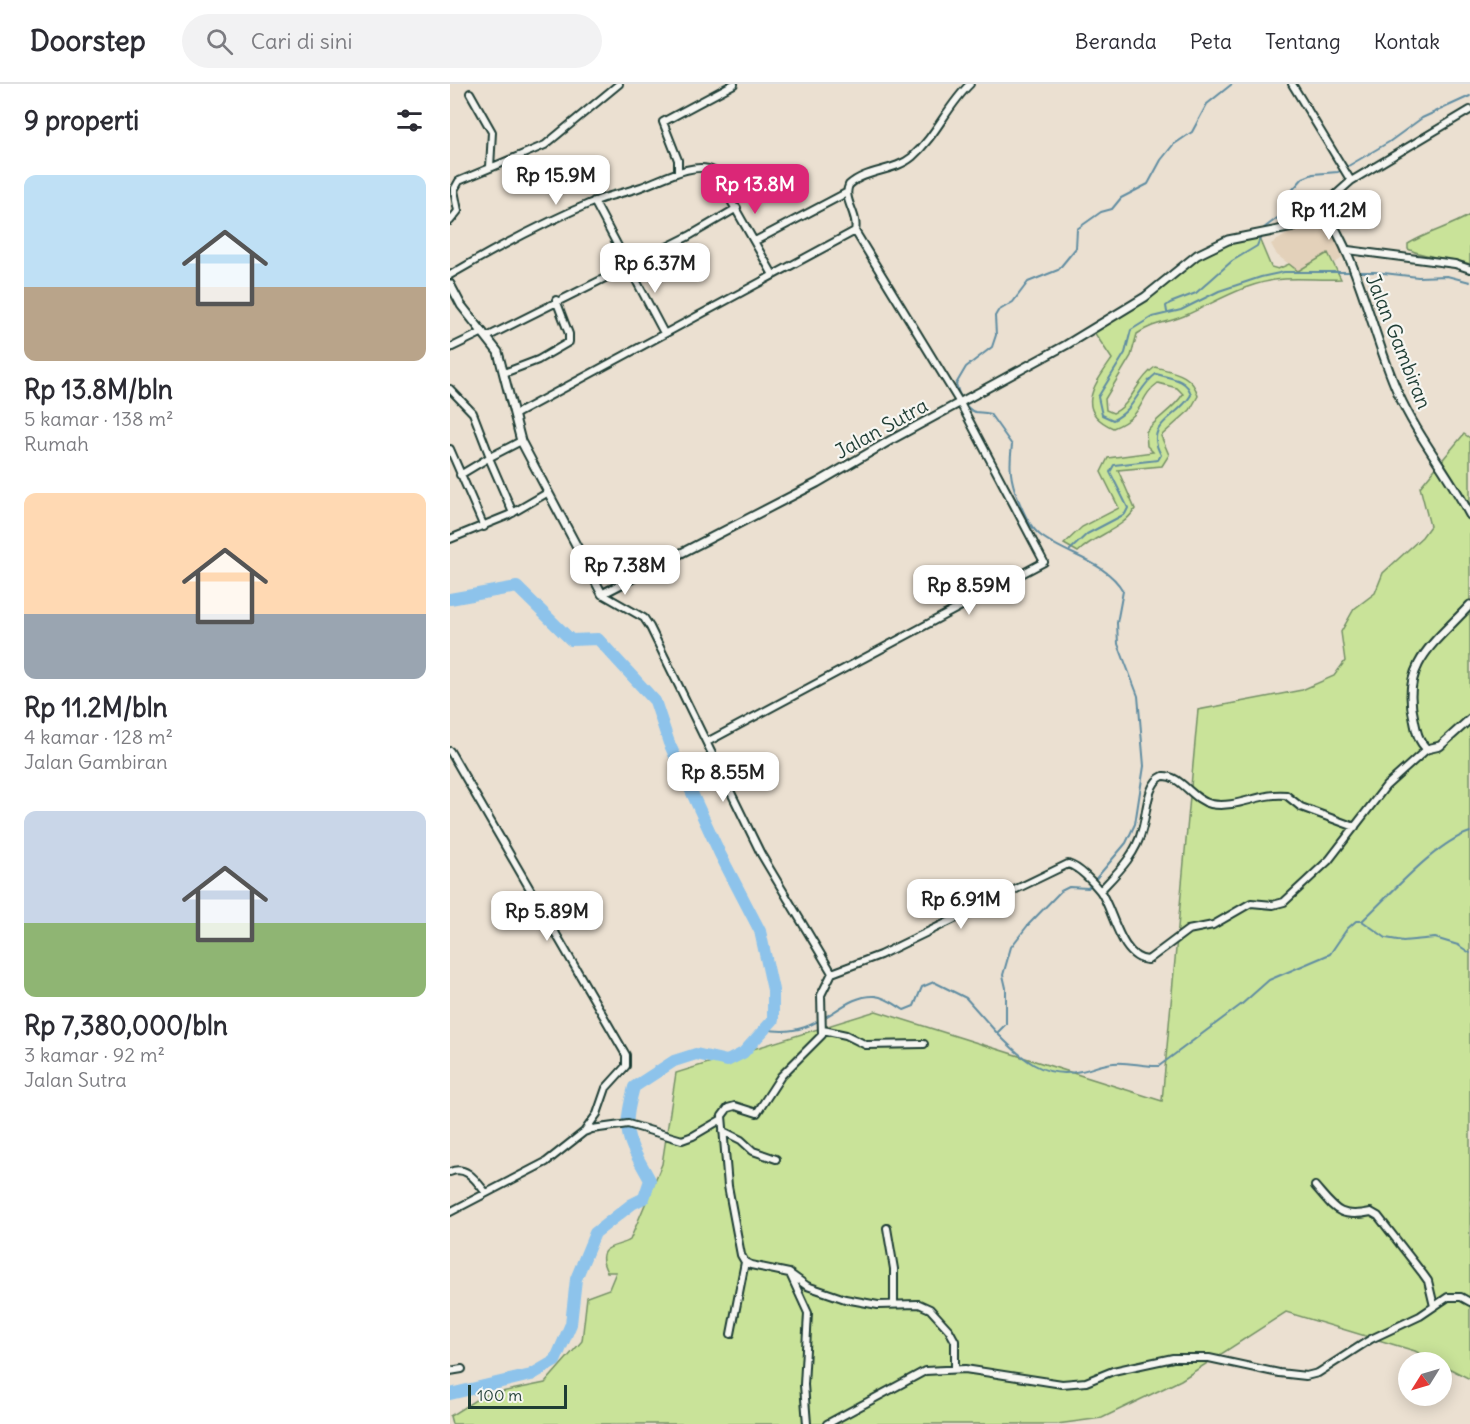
<!DOCTYPE html>
<html lang="id">
<head>
<meta charset="utf-8">
<style>
	body { margin:0; font-family:Delius,sans-serif; background:#f2f2f3; color:#2b2b33; height:100vh; display:flex; flex-direction:column; font-size:22px; white-space:nowrap }
	* { box-sizing:border-box; margin:0 }
	p { font-size:20px; color:#7c7c81 }
	.icon { flex:none; width:33px; height:33px; fill:none; stroke:currentColor; stroke-width:2; stroke-linecap:round; stroke-linejoin:round }
	.map { position:relative; flex:1; overflow:hidden }
	.sheet { display:flex; flex-direction:column; background:#fff; width:450px }
	.sheet>* { flex:none }
	.needle { width:39px; rotate:233deg }
	.buttons { position:absolute; left:948px; top:1268px; display:grid; gap:12px }
	.buttons a { display:grid; place-items:center; width:54px; height:54px; border-radius:50%; background:#fff; box-shadow:0 3px 15px #0003; font-size:30px }
	.scale { position:absolute; left:18px; bottom:15px; width:99px; box-sizing:border-box; padding-left:6px; border:3px solid #1f3d34; border-top:0; font-size:16px; line-height:21px; white-space:nowrap; color:#1f3d34; -webkit-text-stroke:4px #f6f6f2; paint-order:stroke }
	.price { position:absolute; translate:-50% -51px; padding:0 14px; border-radius:12px; background:#fff; color:#222; font-size:20px; line-height:39px; filter:drop-shadow(0 2px 3px #0008) }
	.price::after { content:''; position:absolute; left:50%; top:36px; width:18px; height:14px; margin-left:-9px; background:inherit; clip-path:polygon(0 0,100% 0,50% 100%) }
	.price.selected { background:#db2777; color:#fff }
	ul { padding:0; list-style:none }
	li { display:grid; align-content:center; gap:12px; height:318px; padding:0 24px }
	li span { display:grid; place-items:center; height:186px; border-radius:12px; color:#555 }
	li>.icon { margin-inline-start:auto }
	span .icon { width:108px; height:108px; fill:#fffc; stroke-width:1 }
	li b { font-size:26px }
	h2 { display:flex; justify-content:space-between; align-items:center; height:72px; padding:0 24px; font-size:26px }
	header { display:flex; align-items:center; gap:36px; box-sizing:border-box; height:84px; padding:0 30px; background:#fff; border-bottom:2px solid #e1e1e2 }
	header strong { font-size:28px }
	nav { display:flex; gap:33px; margin-inline-start:auto; font-size:21px }
	.search { width:420px; height:54px; background:#f2f2f3; display:flex; align-items:center; gap:15px; box-sizing:border-box; padding:0 21px; border-radius:33px; color:#7c7c81; font-size:22px }
	main { display:flex; flex:1; min-height:0 }
	.map>svg:first-child { display:block }
</style>
</head>
<body>
<header>
<strong>Doorstep</strong>
<div class="search"><svg class="icon" aria-label="search" viewBox="0 0 24 24"><circle cx="10" cy="10" r="6"/><path d="M15 15l6 6"/></svg>Cari di sini</div>
<nav><a>Beranda</a><a>Peta</a><a>Tentang</a><a>Kontak</a></nav>
</header>
<main>
<section class="sheet">
<h2>9 properti<svg class="icon" aria-label="filters" viewBox="0 0 24 24"><path d="M4 7h16M4 17h16"/><circle cx="9" cy="7" r="2"/><circle cx="15" cy="17" r="2"/></svg></h2>
<ul>
<li><span style="background:linear-gradient(#bfe0f5 60%,#b9a48a 0)"><svg class="icon" aria-label="home" viewBox="0 0 24 24"><path d="M3 11l9-7 9 7M6 9v11h12V9"/></svg></span><div><b>Rp 13.8M/bln</b><p>5 kamar · 138 m²</p><p>Rumah</p></div></li>
<li><span style="background:linear-gradient(#ffd9b3 65%,#9aa5b1 0)"><svg class="icon" aria-label="home" viewBox="0 0 24 24"><path d="M3 11l9-7 9 7M6 9v11h12V9"/></svg></span><div><b>Rp 11.2M/bln</b><p>4 kamar · 128 m²</p><p>Jalan Gambiran</p></div></li>
<li><span style="background:linear-gradient(#c9d6e8 60%,#8fb573 0)"><svg class="icon" aria-label="home" viewBox="0 0 24 24"><path d="M3 11l9-7 9 7M6 9v11h12V9"/></svg></span><div><b>Rp 7,380,000/bln</b><p>3 kamar · 92 m²</p><p>Jalan Sutra</p></div></li>
</ul>
</section>
<div class="map">
<svg width="1020" height="1340" viewBox="0 0 1020 1340">
	<rect width="100%" height="100%" fill="#ebe0d1"/>
	<filter id="ink" filterUnits="userSpaceOnUse"><feTurbulence type="fractalNoise" baseFrequency=".0167" numOctaves="2"/><feDisplacementMap in="SourceGraphic" scale="12" xChannelSelector="R" yChannelSelector="G"/><feConvolveMatrix kernelMatrix="1 2 1 2 8 2 1 2 1" color-interpolation-filters="sRGB"/></filter>
	<g filter="url(#ink)">
		<path fill="#e3d1ba" d="M868 131 877 138 894 173 885 179 878 169 848 187 827 171 821 160Z"/>
		<path fill="#c9e399" stroke="#749066" stroke-width="1.5" d="M1020 131V180C1000 173 977 175 958 165V160C977 148 1000 143 1020 131Z
			M808 152 821 183 828 185 839 180 848 187 878 169 891 195C873 196 854 194 835 195 797 197 767 218 734 232 715 240 707 237 687 250L681 272 655 315 656 326 663 329C682 321 685 297 705 283 724 288 743 290 748 312L740 326 711 352 719 371 712 382 668 386 685 425C672 446 646 450 628 468L614 460 632 443 669 424 651 388 658 374 703 368 697 362 696 348C706 334 724 325 733 310L727 304 708 299C687 314 697 330 663 344 624 327 644 301 662 275L644 248 697 215 749 173 779 158Z
			M1014 350 1020 354V1295L965 1267 836 1228 731 1296 652 1334 607 1340H2L0 1332 32 1312 95 1299 132 1257 137 1213 159 1205 166 1188H157C142 1159 169 1164 180 1156L212 1080 226 989 426 927 712 1017 748 626 852 606 884 592 895 577 891 548 904 525 925 509 933 489 972 453 980 442 970 403Z"/>
		<g fill="none" stroke-linecap="round" stroke-linejoin="round">
			<path stroke="#618da2" stroke-width="2" d="M717 228 716 222 720 219 746 209 782 177 807 162 814 144 830 132 838 111 853 94 863 90 888 88 939 58 972 34 1020 12
				M620 466 637 450 675 430 678 424 660 388 664 381 708 376 711 371C693 339 727 335 741 311 738 295 720 294 706 290 688 303 685 326 663 336L652 331 648 313 675 269 681 246 702 233 731 226 769 207 811 193 834 188H925L968 193 997 192 1020 198
				M912 837 936 854 953 857 985 854 1008 861 1020 869
				M315 945C369 957 389 910 425 912 436 913 446 921 454 926L464 922 472 903 484 898 516 914 547 949 556 940V904L553 891 561 863 578 841 611 807 619 803 638 804 676 759 685 740 694 682 688 612 668 560 667 539 673 507C656 477 615 471 590 451 579 442 573 427 568 415 560 395 559 382 562 361L540 330C534 328 530 329 525 328 515 325 508 309 506 300L516 283 542 263 546 251 545 232 548 227 563 218 578 198 608 186 626 164 627 145 651 128 662 125 671 114 698 100 711 76 723 61 742 48 757 20 782 0
				M547 949C571 974 594 996 631 987 641 985 652 980 663 979 678 977 693 983 709 982L792 920 819 896 880 870 897 845 906 837H912C940 811 985 759 1020 748"/>
			<path stroke="#8dc3eb" stroke-width="12" d="M0 515 67 503 121 556 148 555 205 617 219 659 270 770 310 847 323 906V936L293 969 277 977 246 970 224 977 184 1003C171 1051 177 1054 200 1096L194 1114 182 1120 145 1149 126 1195 121 1240 105 1277 81 1291 0 1310"/>
			<g stroke="#1f3d34" stroke-width="10">
				<path id="minor" d="M842 0 901 97
					M20 9 42 48 40 83
					M228 88V76L213 38 284 0
					M144 117 214 249
					M872 123 901 97 1020 26
					M0 137 8 127 4 106 9 97 95 61 169 0
					M405 147C409 130 392 116 399 101 416 85 444 88 462 73 486 52 497 22 520 0
					M305 157 396 109
					M898 166 1005 180 1020 185
					M0 191C46 164 93 139 143 118 158 111 175 109 191 103 209 97 245 76 264 87L322 189
					M37 253 239 152 287 124
					M0 264 33 248
					M54 289 88 276 119 258V250L106 216
					M0 305 23 329 40 373 71 357
					M64 331 405 147 510 319 594 478 257 658
					M0 365 34 443
					M39 374 63 429
					M10 391 40 373
					M0 455 59 431 97 409
					M152 510 194 534 200 543 311 770 382 889 371 911 372 951 331 992 307 1029 285 1022 278 1024 272 1032 278 1102 291 1171 295 1178 301 1181 339 1189 357 1202 395 1215 428 1221 469 1220 480 1225 499 1246 505 1257V1285
					M0 667 176 971V982L156 1004 147 1030 134 1048
					M650 807C667 789 686 771 692 746 697 731 696 699 713 692 731 691 742 716 761 720 787 725 811 708 836 711L851 723 905 743
					M382 889 430 871 618 780C629 783 643 798 650 807 663 824 670 875 698 876L738 846 763 841 801 819 823 821 834 818 879 776 936 702 977 665
					M373 946 396 951 416 961 474 960
					M273 1047 291 1056 303 1067 326 1075
					M0 1088C17 1081 26 1097 36 1109
					M865 1102C885 1125 889 1135 921 1128L928 1132 973 1190 978 1197 984 1222
					M0 1128 96 1078 134 1048 142 1045 178 1040 232 1056 243 1052 272 1035
					M437 1144 444 1185V1219
					M341 1192 358 1229 354 1301 357 1340
					M281 1250 295 1178
					M0 1287 12 1285
					M377 1340 475 1287 515 1285 612 1300 636 1298 663 1287 723 1274H759L829 1289 856 1292 868 1289 921 1255 970 1232 998 1213H1011L1020 1218"/>
			</g>
			<g stroke="#1f3d34" stroke-width="11">
				<path id="tertiary" d="M0 200 11 221 48 268 71 357 152 510 367 399 441 356 616 261 695 213 747 171 778 156 843 143 872 123C910 178 921 248 948 309 967 352 998 389 1020 431
					M1020 521C986 558 950 579 964 635 966 646 968 657 977 665L990 662 1020 635"/>
			</g>
			<use href="#minor" stroke="#f6f6f2" stroke-width="6"/>
			<use href="#tertiary" stroke="#f6f6f2" stroke-width="7"/>
		</g>
	</g>
	<g text-anchor="middle" dominant-baseline="central" stroke-width="4.5" stroke-linejoin="round" paint-order="stroke">
		<g font-size="20" fill="#1f3d34" stroke="#f6f6f2">
			<text transform="translate(949 257) rotate(68)">Jalan Gambiran</text>
			<text transform="translate(431 344) rotate(-29)">Jalan Sutra</text>
		</g>
	</g>
</svg>
<div class="buttons">
<a><svg class="needle" viewBox="-14 -14 28 28"><path d="M0-13l5 13h-10z" fill="#e53935"/><path d="M0 13l5-13h-10z" fill="#7c7c81"/></svg></a>
</div>
<div class="scale">100 m</div>
<b class="price" style="left:106px;top:122px">Rp 15.9M</b>
<b class="price selected" style="left:305px;top:131px">Rp 13.8M</b>
<b class="price" style="left:879px;top:157px">Rp 11.2M</b>
<b class="price" style="left:205px;top:210px">Rp 6.37M</b>
<b class="price" style="left:175px;top:512px">Rp 7.38M</b>
<b class="price" style="left:519px;top:532px">Rp 8.59M</b>
<b class="price" style="left:273px;top:719px">Rp 8.55M</b>
<b class="price" style="left:511px;top:846px">Rp 6.91M</b>
<b class="price" style="left:97px;top:858px">Rp 5.89M</b>
</div>
</main>
</body>
</html>
